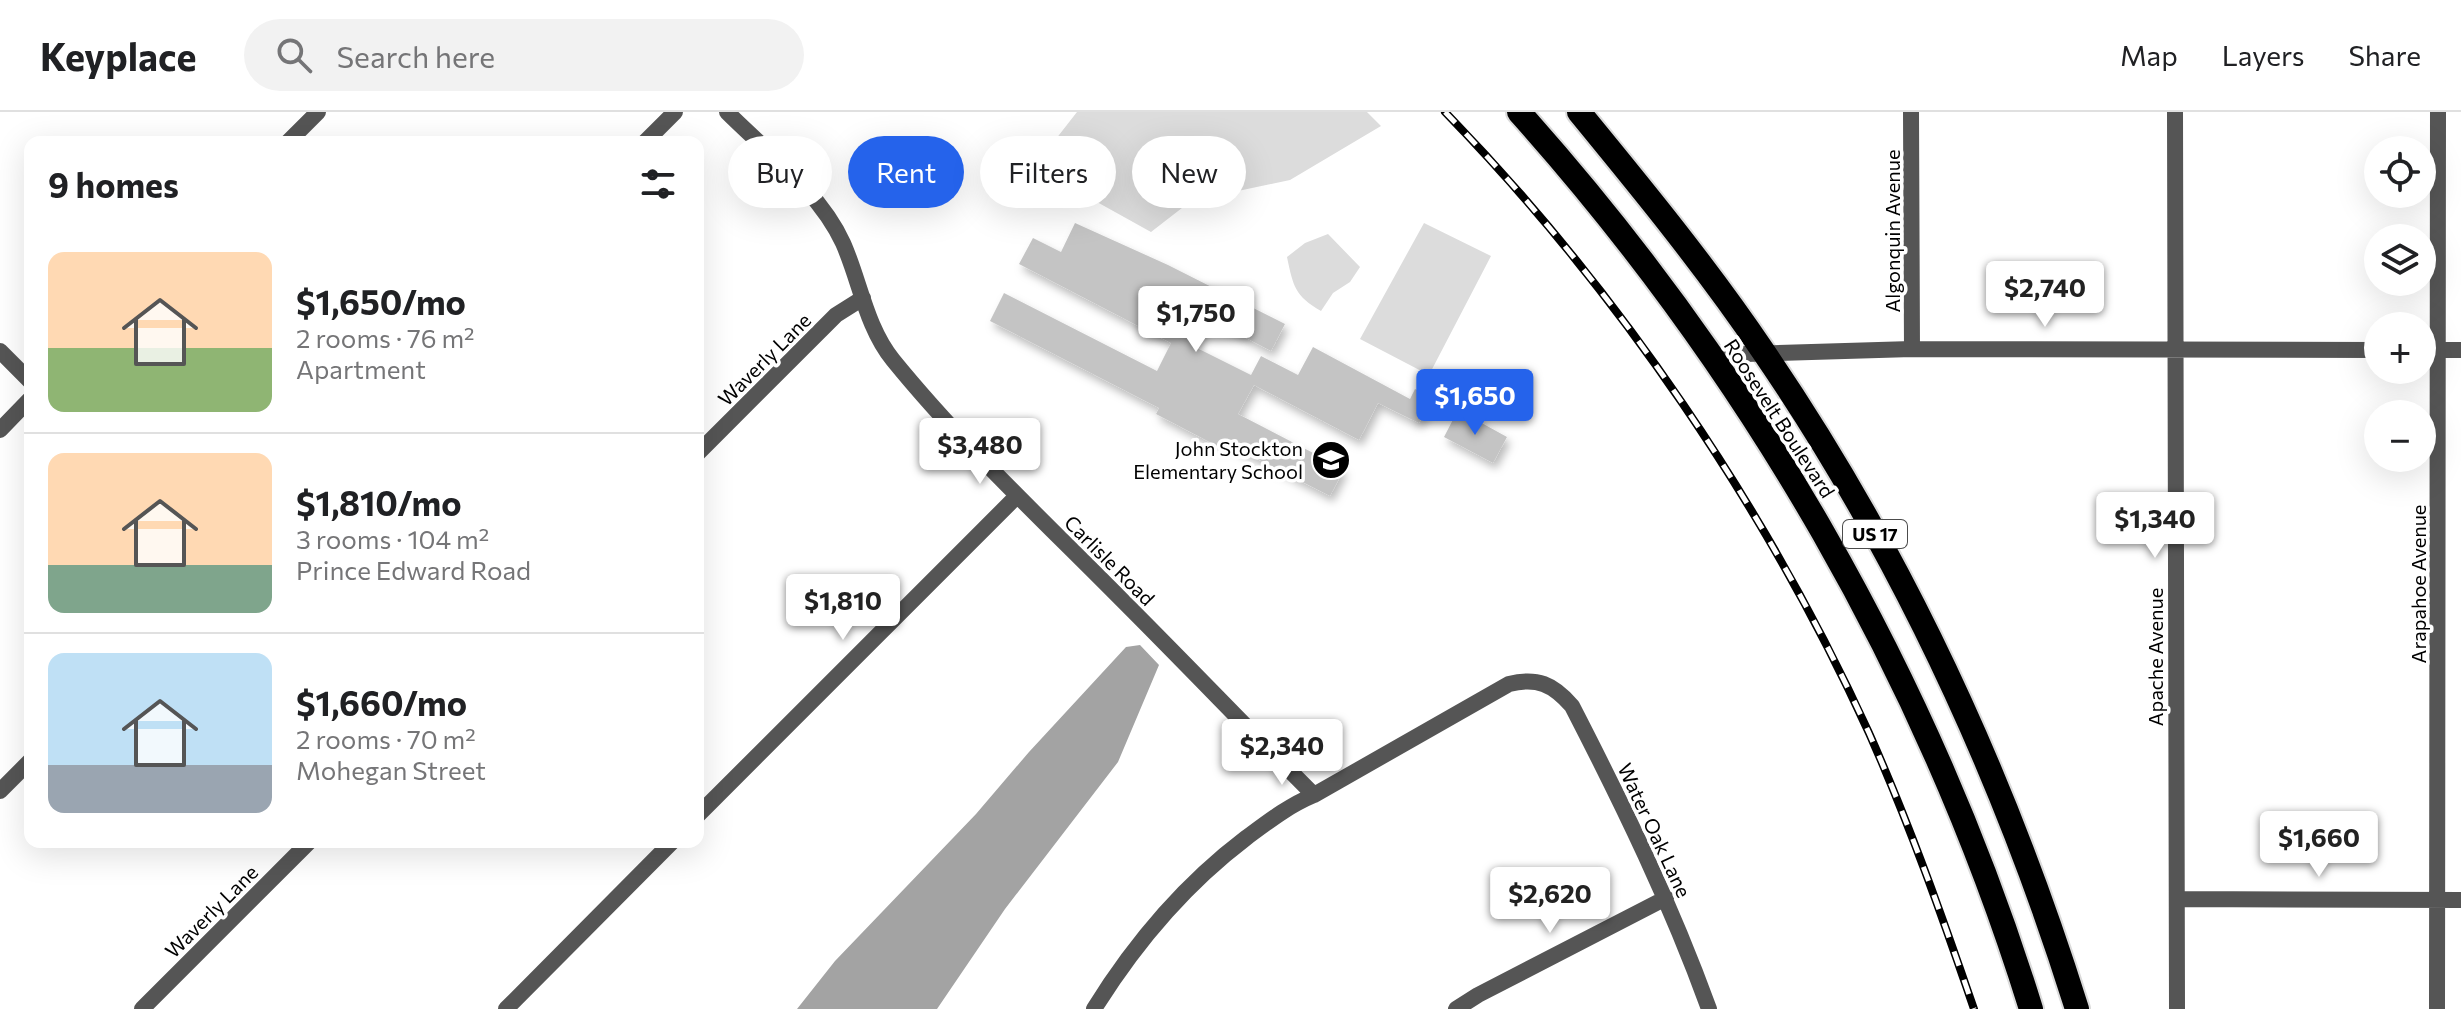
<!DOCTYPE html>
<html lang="en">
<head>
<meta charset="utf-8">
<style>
	body { margin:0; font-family:Commissioner,sans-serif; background:#f2f2f2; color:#202124; height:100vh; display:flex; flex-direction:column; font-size:30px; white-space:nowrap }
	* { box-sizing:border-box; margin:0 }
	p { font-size:26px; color:#757577 }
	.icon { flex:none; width:44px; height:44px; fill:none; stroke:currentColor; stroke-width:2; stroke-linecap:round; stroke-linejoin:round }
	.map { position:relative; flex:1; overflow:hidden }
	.side { position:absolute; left:24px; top:24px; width:680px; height:712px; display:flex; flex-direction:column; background:#fff; border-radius:16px; box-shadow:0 8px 32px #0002 }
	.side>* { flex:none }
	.hud { position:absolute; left:728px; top:24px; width:760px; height:72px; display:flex; gap:16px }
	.controls { position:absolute; left:2364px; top:24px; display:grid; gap:16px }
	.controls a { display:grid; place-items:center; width:72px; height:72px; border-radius:50%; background:#fff; box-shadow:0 8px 32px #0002; font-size:40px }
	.price { position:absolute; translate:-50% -68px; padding:0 18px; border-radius:8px; background:#fff; color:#222; font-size:26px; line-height:52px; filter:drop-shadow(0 2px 4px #0008) }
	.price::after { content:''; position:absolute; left:50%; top:48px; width:24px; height:18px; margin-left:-12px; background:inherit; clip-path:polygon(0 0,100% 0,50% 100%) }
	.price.current { background:#2563eb; color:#fff }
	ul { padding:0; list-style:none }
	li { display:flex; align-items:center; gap:24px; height:200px; padding:0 24px }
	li+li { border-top:2px solid #e0e0e0 }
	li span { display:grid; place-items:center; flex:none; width:224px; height:160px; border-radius:16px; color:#555 }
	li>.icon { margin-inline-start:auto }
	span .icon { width:96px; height:96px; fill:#fffc; stroke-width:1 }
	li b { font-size:34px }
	h2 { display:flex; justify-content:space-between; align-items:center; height:96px; padding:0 24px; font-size:34px }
	.chip { padding:0 28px; border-radius:36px; background:#fff; box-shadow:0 8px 32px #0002; font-size:28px; line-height:72px }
	.chip.current { background:#2563eb; color:#fff }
	header { display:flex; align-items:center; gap:48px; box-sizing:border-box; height:112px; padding:0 40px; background:#fff; border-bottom:2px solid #e0e0e0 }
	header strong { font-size:38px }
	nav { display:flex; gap:44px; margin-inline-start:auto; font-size:28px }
	.search { width:560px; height:72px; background:#f2f2f2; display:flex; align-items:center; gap:20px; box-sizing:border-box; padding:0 28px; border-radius:44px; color:#757577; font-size:30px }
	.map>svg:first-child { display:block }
</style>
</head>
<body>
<header>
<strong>Keyplace</strong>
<div class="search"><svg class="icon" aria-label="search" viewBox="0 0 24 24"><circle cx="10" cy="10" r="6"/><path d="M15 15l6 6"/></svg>Search here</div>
<nav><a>Map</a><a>Layers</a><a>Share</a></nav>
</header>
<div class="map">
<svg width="2461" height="897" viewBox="0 0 2461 897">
	<defs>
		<filter id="shadow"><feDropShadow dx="3.5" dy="6" stdDeviation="4" flood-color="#0004"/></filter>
	</defs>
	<rect width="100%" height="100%" fill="#fff"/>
	<path fill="#dcdcdc" d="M1077 0H1367L1381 14 1290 68 1191 89 1151 120 1034 55Z
		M1424 111 1491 144 1429 263 1360 227Z
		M1328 122 1360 155 1350 170 1333 181 1321 199C1295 184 1293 174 1287 145L1305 131Z"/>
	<path fill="#a3a3a3" d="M1140 533 1159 553 1118 650 1005 797 937 897H797L835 849 976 702 1029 640 1126 535Z"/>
	<path fill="#c4c4c4" filter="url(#shadow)" d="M1075 111 1168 153 1285 212 1271 239 1208 206 1193 234 1251 263 1261 244 1298 263 1313 235 1410 287 1415 277 1432 286 1419 311 1378 291 1359 328 1254 273 1238 302 1344 357 1330 384 1224 330 1221 336 1156 302 1159 296 990 209 1004 181 1157 259 1171 231 1019 152 1033 126 1061 140Z
		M1458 298 1507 325 1493 351 1444 325Z"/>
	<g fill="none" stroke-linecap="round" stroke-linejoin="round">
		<g stroke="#dbdbdb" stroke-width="28">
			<path id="highway" d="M1519 0C1751 259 1928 565 2031 897
				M1579 0C1643 78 1707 156 1763 239 1901 441 2004 664 2077 897"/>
		</g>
		<path stroke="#555" stroke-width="16" d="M727 0C767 40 819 79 843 131 860 169 866 215 893 248 963 334 1045 410 1123 489 1187 553 1250 619 1314 683
			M1911 0 1912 237
			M2175 0 2177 897
			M288 30 318 0
			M645 30 675 0
			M2422 238H2461
			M0 239 30 269
			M1712 243 1912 237 2378 238
			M0 318 30 287
			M698 341 836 203 863 186
			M0 679 30 649
			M698 703 1016 385
			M2177 787 2461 788
			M142 897 309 730
			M506 897 672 730
			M1094 897C1135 831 1184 773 1246 726 1269 709 1288 694 1314 683L1509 572C1537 565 1553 572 1572 594 1623 693 1671 792 1709 897
			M1456 897 1478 883 1666 786
			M2437 897 2438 0"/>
		<use href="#highway" stroke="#000" stroke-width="24"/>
		<g stroke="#000" stroke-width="8">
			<path id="rail" d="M1445 0C1618 178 1766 395 1869 621 1909 711 1942 804 1974 897"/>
		</g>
		<use href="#rail" stroke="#fff" stroke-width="5" stroke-dasharray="15" stroke-linecap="butt"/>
	</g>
	<defs>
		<g id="school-disc" transform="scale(2)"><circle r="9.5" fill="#000" stroke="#fff"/><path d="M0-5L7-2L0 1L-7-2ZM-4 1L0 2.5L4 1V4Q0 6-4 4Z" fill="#fff"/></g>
	</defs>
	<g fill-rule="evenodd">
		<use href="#school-disc" x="1331" y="348"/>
	</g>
	<g text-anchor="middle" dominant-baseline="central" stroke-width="7" stroke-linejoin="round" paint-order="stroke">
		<rect fill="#fff" stroke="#4c4c4c" stroke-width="2" x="1843" y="408" width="64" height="28" rx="6"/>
		<g font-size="18" font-weight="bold" fill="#000">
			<text x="1875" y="422">US 17</text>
		</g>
		<g font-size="20" fill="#000" stroke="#fff">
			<text transform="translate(1892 119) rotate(-90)">Algonquin Avenue</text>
			<text transform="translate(764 247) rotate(-45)">Waverly Lane</text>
			<text transform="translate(1780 306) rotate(57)">Roosevelt Boulevard</text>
			<text transform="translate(1110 448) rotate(45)">Carlisle Road</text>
			<text transform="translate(2418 472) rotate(-90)">Arapahoe Avenue</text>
			<text transform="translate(2155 545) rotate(-90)">Apache Avenue</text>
			<text transform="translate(1655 718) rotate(65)">Water Oak Lane</text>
			<text transform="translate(211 799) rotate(-45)">Waverly Lane</text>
		</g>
		<g font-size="20" fill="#000" stroke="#fff" text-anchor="end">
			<text x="1303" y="336">John Stockton<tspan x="1303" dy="23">Elementary School</tspan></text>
		</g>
	</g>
</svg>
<div class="controls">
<a><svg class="icon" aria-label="locate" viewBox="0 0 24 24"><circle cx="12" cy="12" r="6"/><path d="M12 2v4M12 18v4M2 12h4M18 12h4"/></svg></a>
<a><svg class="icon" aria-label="layers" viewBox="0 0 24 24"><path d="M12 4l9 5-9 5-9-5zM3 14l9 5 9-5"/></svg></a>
<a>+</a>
<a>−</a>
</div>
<b class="price" style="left:2045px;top:217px">$2,740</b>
<b class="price" style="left:1196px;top:242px">$1,750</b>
<b class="price current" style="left:1475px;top:325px">$1,650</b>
<b class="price" style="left:980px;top:374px">$3,480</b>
<b class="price" style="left:2155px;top:448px">$1,340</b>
<b class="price" style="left:843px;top:530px">$1,810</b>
<b class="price" style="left:1282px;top:675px">$2,340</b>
<b class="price" style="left:2319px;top:767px">$1,660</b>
<b class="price" style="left:1550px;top:823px">$2,620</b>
<div class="hud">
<a class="chip">Buy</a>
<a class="chip current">Rent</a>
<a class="chip">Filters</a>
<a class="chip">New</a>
</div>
<section class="side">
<h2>9 homes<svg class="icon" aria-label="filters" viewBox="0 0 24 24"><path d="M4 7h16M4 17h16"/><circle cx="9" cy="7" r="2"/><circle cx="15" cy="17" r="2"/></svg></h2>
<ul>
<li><span style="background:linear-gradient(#ffd9b3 60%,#8fb573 0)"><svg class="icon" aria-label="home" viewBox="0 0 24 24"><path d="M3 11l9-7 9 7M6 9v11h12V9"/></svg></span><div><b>$1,650/mo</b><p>2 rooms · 76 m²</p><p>Apartment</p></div></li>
<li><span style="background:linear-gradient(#ffd9b3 70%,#7fa58c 0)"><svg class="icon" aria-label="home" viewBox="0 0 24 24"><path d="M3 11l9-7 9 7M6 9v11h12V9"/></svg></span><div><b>$1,810/mo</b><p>3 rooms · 104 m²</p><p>Prince Edward Road</p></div></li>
<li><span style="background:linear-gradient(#bfe0f5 70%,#9aa5b1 0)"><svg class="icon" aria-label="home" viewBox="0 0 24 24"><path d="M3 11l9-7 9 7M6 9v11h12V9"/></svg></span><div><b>$1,660/mo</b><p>2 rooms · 70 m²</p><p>Mohegan Street</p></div></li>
</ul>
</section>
</div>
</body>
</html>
